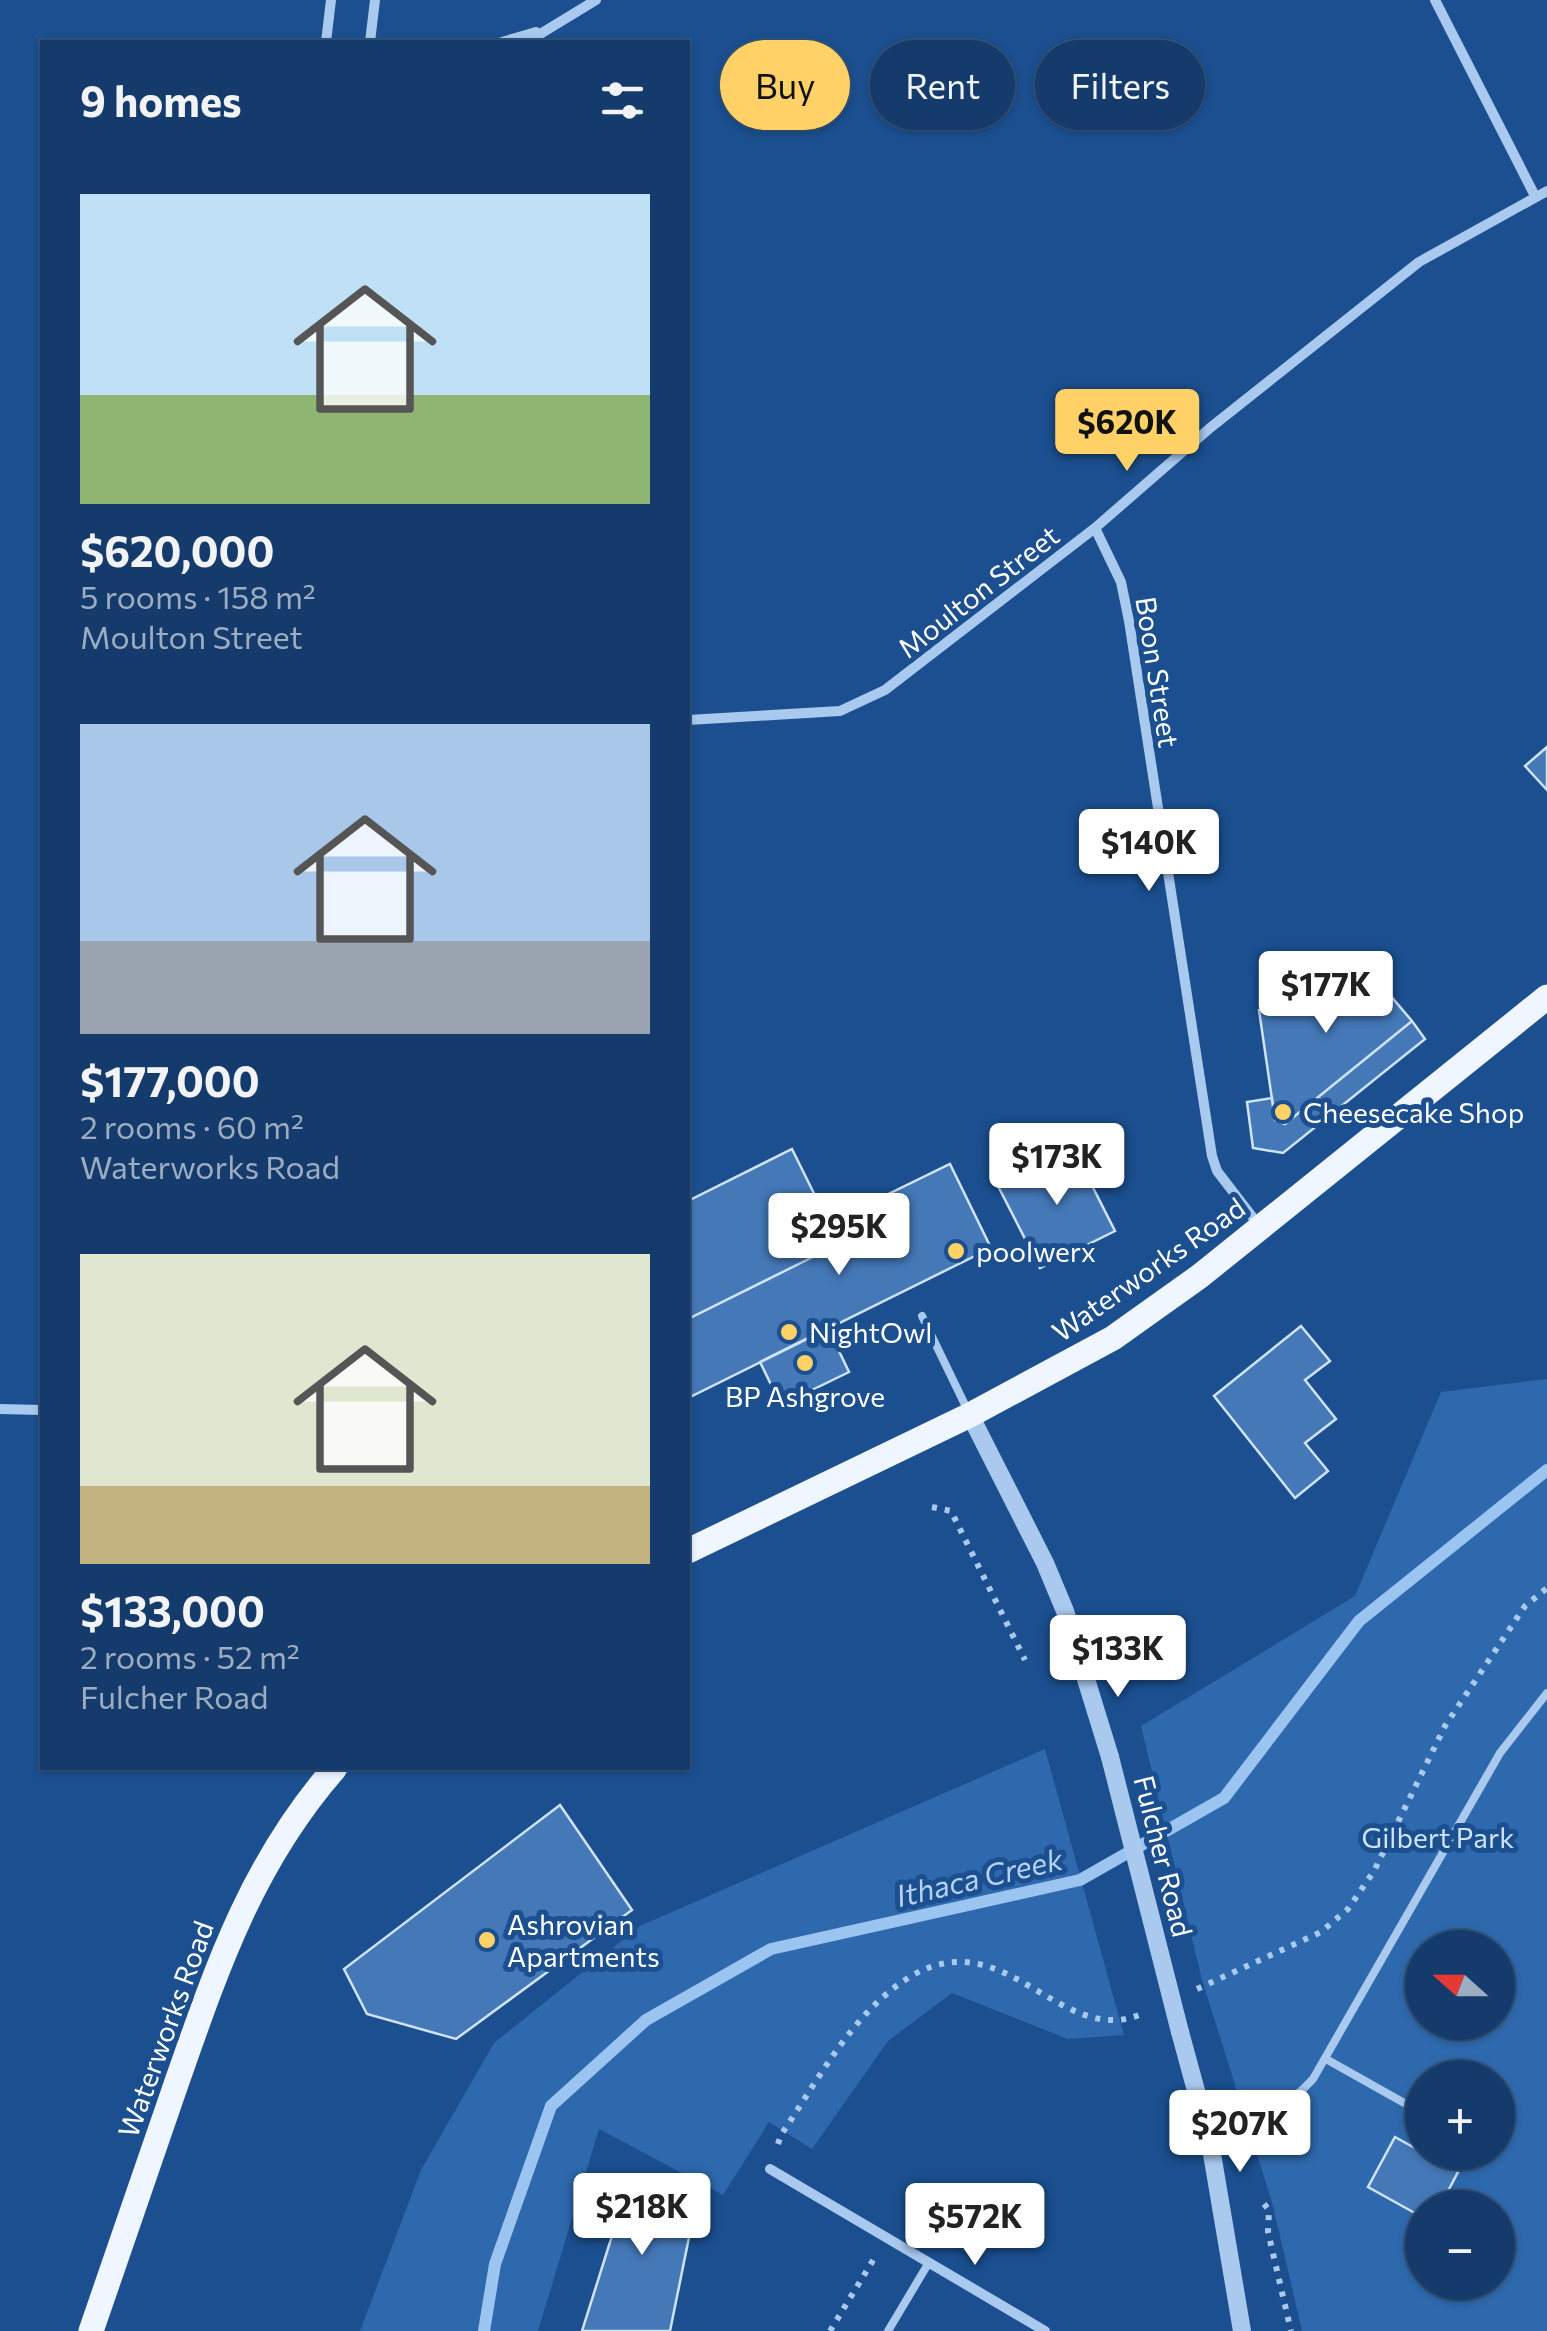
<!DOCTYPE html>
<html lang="en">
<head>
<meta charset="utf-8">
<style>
	body { margin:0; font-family:Commissioner,sans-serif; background:#214673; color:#f1f3f6; height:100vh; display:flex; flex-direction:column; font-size:38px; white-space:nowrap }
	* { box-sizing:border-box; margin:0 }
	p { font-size:32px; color:#9dadc1 }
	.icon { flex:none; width:55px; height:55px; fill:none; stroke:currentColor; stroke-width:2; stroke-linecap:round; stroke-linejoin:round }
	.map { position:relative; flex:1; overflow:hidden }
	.panel { position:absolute; left:40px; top:40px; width:650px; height:1730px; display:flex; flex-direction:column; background:#143b6b; border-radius:0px; box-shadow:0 2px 8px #0004,0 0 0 2px #33557e }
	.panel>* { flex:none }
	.hud { position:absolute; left:720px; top:40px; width:675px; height:90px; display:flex; gap:20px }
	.needle { width:65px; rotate:291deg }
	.buttons { position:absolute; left:1405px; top:1930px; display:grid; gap:20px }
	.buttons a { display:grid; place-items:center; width:110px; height:110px; border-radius:50%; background:#143b6b; box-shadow:0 2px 8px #0004,0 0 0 2px #33557e; font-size:50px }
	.price { position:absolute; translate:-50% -85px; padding:0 22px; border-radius:10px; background:#fff; color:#222; font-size:32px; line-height:65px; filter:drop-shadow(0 2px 5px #0008) }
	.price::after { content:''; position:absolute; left:50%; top:60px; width:30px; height:22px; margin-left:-15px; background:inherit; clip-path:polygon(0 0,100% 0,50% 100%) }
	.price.current { background:#ffd166; color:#111 }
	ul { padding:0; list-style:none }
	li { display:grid; align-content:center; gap:20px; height:530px; padding:0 40px }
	li span { display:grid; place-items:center; height:310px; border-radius:0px; color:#555 }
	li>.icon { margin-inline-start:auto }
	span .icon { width:180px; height:180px; fill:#fffc; stroke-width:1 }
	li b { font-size:42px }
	h2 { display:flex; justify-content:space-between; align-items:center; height:120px; padding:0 40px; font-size:42px }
	.chip { padding:0 35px; border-radius:45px; background:#143b6b; box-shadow:0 2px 8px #0004,0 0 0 2px #33557e; font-size:35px; line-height:90px }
	.chip.current { background:#ffd166; color:#111 }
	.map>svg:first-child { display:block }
</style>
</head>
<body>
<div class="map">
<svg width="1547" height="2331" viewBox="0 0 1547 2331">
	<rect width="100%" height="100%" fill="#1b4f8f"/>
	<path fill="#2e69ad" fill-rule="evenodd" d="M1547 1379V2331H1302L1272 2202 1202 1980 1141 1726 1355 1596 1441 1392ZM1422 1948H1498V2022H1422ZM1422 2078H1498V2152H1422ZM1422 2208H1498V2282H1422Z
		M1045 1749 1124 2035 1068 2039 952 1993 888 2041 812 2149 769 2122 723 2195 599 2129 538 2331H360L421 2170 494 2043 640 1926Z"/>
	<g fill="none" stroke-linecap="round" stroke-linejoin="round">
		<path stroke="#9cc4f0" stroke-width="12" d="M484 2331 495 2264 551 2106 646 2020 771 1949 1080 1880 1224 1798 1359 1621 1547 1470"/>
	</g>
	<path fill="#4478b7" stroke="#cfe3fa" stroke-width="2.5" d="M1547 747V790L1525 766Z
		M1355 954 1412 1021 1285 1124 1275 1120 1259 1010 1298 1005Z
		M1412 1021 1425 1039 1283 1153 1253 1148 1247 1102 1272 1098 1275 1120 1285 1124Z
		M1073 1148 1115 1231 1040 1268 998 1186Z
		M792 1149 839 1244 688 1319V1201Z
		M950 1164 991 1248 688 1398V1319L839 1244 829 1223Z
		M1301 1326 1330 1361 1305 1380 1336 1419 1305 1443 1328 1471 1295 1498 1214 1396Z
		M828 1328 849 1372 781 1405 760 1362Z
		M560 1805 632 1910 456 2039 367 2014 344 1969Z
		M1395 2137 1458 2172 1439 2208H1422V2217L1368 2187Z
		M608 2179 698 2193 670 2331H582L617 2220 603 2212Z"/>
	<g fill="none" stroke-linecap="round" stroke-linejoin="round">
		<path stroke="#a9c9ee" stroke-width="6" stroke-dasharray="5 8" stroke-linecap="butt" d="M932 1507 951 1511 1025 1660
			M1197 1989 1321 1932 1348 1909 1374 1871 1445 1726 1525 1606 1547 1588
			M778 2144 781 2135C812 2089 841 2035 882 1998 997 1893 1053 2055 1144 2013
			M1264 2204 1269 2210 1268 2232 1291 2331
			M830 2331 875 2257"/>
		<path stroke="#a9c9ee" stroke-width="8" d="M922 1316 968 1411
			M1326 2059 1422 2113
			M1210 2142C1251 2123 1282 2113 1313 2079L1500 1753 1547 1693
			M888 2331 928 2264"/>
		<path stroke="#a9c9ee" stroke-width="10" d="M1435 0 1535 196
			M326 42 331 0
			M370 42 375 0
			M502 42 536 32
			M527 42 596 0
			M1095 528 1121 582 1129 621 1212 1156 1217 1171 1261 1228
			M688 720 840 711 885 690 1095 528 1210 428 1419 262 1547 191
			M0 1409 42 1410
			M770 2169 1045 2331"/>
		<path stroke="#a9c9ee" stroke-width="18" d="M970 1415 1045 1563 1065 1611 1110 1757
			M1180 2032 1210 2142 1242 2331"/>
		<path stroke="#f0f6ff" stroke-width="25" d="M688 1551 970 1415 1113 1338 1200 1276 1547 997
			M91 2331C118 2251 146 2172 173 2093 215 1973 250 1865 335 1768"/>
		<path stroke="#a9c9ee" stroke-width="18" d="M1110 1757 1180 2032"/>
	</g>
	<g fill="#ffd166" stroke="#1b4f8f" stroke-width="4">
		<circle cx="1283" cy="1112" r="10"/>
		<circle cx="956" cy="1251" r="10"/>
		<circle cx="789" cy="1332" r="10"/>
		<circle cx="805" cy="1363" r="10"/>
		<circle cx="487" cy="1940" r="10"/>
	</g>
	<g text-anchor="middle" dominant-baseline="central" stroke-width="10" stroke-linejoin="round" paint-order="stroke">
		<g font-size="28" fill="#fff" stroke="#1b4f8f">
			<text transform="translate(978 591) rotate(-38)">Moulton Street</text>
			<text transform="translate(1158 672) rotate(81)">Boon Street</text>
			<text transform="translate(1148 1269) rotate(-35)">Waterworks Road</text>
			<text transform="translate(1164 1856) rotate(76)">Fulcher Road</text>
			<text transform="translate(165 2029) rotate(-70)">Waterworks Road</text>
		</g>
		<g font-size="28" fill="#fff" stroke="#1b4f8f" text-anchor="start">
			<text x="1303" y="1112">Cheesecake Shop</text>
			<text x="976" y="1251">poolwerx</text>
			<text x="809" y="1332">NightOwl</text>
			<text x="805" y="1396" text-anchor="middle">BP Ashgrove</text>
			<text x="507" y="1924">Ashrovian<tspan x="507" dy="32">Apartments</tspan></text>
		</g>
		<g font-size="28" fill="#cfe3fa" stroke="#1b4f8f">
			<text x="1438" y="1837">Gilbert Park</text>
		</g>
		<g font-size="30" font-style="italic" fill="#b5d3f5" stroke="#1b4f8f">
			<text transform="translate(979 1876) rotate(-13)">Ithaca Creek</text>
		</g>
	</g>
</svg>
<div class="buttons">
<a><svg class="needle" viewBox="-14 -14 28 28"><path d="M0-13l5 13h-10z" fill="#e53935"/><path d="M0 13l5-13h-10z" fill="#9dadc1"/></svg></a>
<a>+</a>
<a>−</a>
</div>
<b class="price current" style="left:1127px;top:474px">$620K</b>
<b class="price" style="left:1149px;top:894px">$140K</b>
<b class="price" style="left:1326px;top:1036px">$177K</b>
<b class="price" style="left:1057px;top:1208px">$173K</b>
<b class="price" style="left:839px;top:1278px">$295K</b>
<b class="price" style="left:1118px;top:1700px">$133K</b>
<b class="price" style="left:1240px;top:2175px">$207K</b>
<b class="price" style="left:642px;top:2258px">$218K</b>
<b class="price" style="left:975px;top:2268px">$572K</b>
<div class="hud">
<a class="chip current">Buy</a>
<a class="chip">Rent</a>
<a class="chip">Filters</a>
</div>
<section class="panel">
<h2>9 homes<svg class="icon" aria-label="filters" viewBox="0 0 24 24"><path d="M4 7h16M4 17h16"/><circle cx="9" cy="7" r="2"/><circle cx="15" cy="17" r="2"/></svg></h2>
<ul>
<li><span style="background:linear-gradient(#bfe0f5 65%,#8fb573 0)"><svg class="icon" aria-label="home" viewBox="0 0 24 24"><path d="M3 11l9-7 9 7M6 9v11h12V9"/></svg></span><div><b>$620,000</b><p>5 rooms · 158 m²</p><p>Moulton Street</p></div></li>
<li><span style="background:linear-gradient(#a9c7e8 70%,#9aa5b1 0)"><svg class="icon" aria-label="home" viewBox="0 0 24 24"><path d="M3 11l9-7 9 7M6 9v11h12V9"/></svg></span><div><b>$177,000</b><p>2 rooms · 60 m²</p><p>Waterworks Road</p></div></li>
<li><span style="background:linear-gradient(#dfe7d0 75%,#c2b280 0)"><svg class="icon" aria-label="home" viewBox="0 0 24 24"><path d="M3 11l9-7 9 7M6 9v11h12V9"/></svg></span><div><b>$133,000</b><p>2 rooms · 52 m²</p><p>Fulcher Road</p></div></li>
</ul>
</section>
</div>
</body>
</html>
